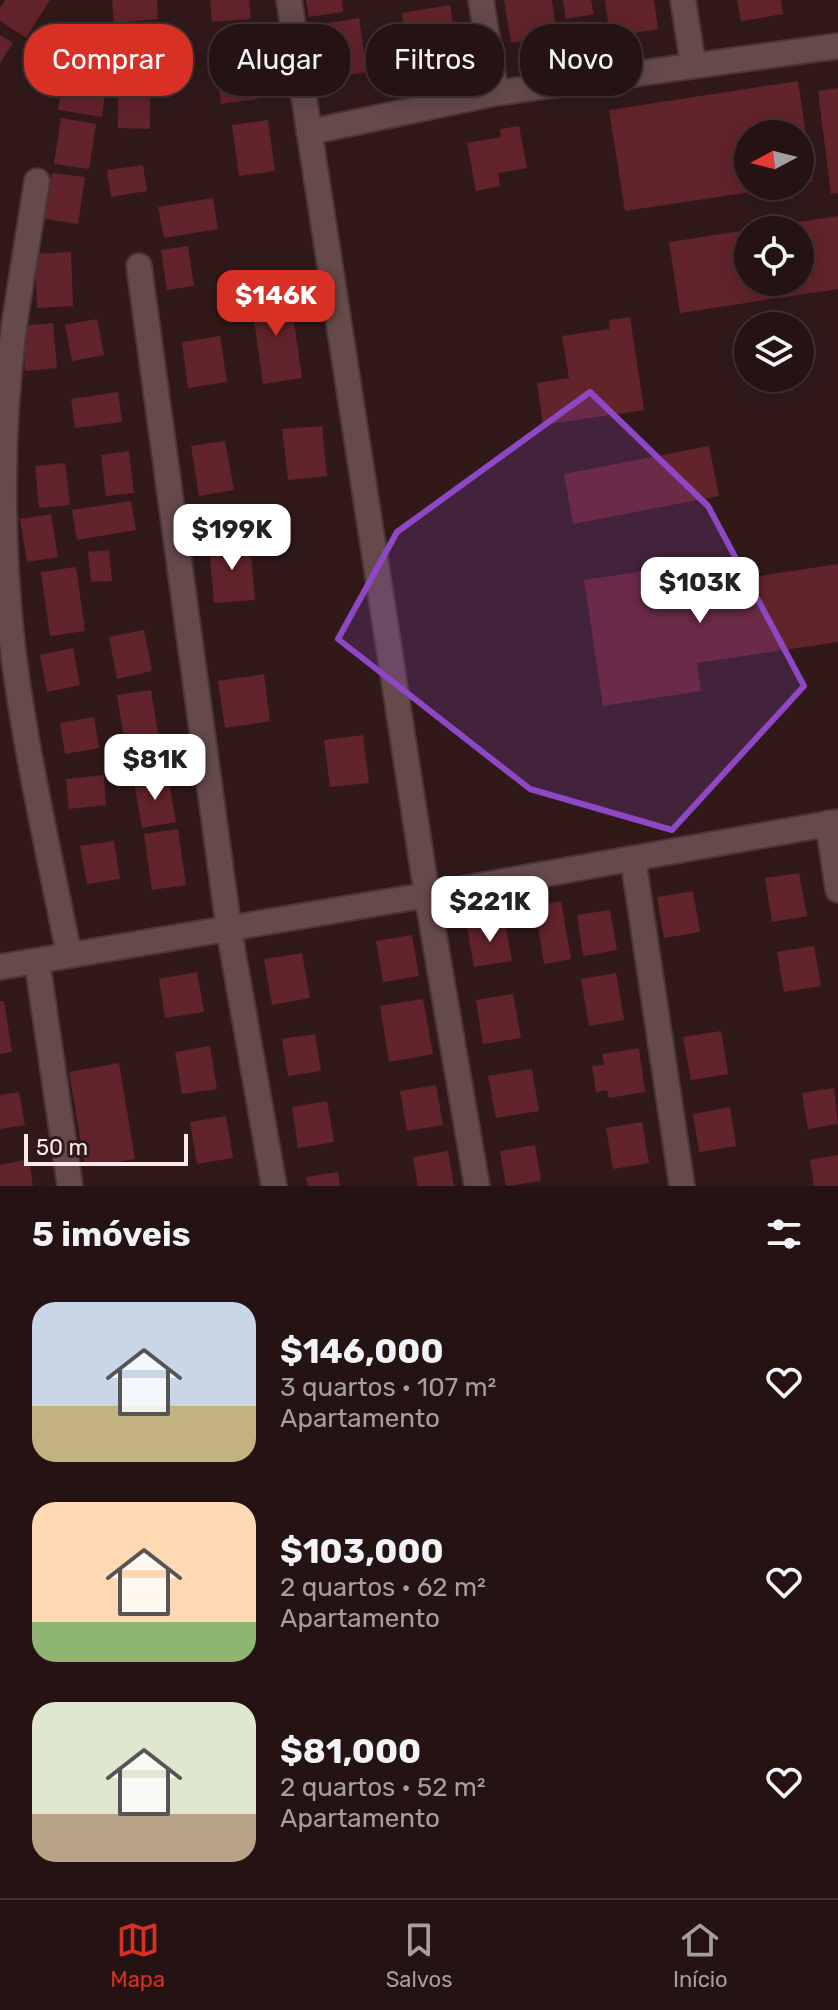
<!DOCTYPE html>
<html lang="pt">
<head>
<meta charset="utf-8">
<style>
	body { margin:0; font-family:Rubik,sans-serif; background:#312022; color:#f1f3f6; height:100vh; display:flex; flex-direction:column; font-size:30px; white-space:nowrap }
	* { box-sizing:border-box; margin:0 }
	p { font-size:26px; color:#a39ea0 }
	.icon { flex:none; width:44px; height:44px; fill:none; stroke:currentColor; stroke-width:2; stroke-linecap:round; stroke-linejoin:round }
	.map { position:relative; height:1186px; overflow:hidden }
	.side { display:flex; flex-direction:column; background:#251314; flex:1 }
	.side>* { flex:none }
	.hud { position:absolute; left:24px; top:24px; width:790px; height:72px; display:flex; gap:16px }
	.needle { width:52px; rotate:263deg }
	.buttons { position:absolute; left:734px; top:120px; display:grid; gap:16px }
	.buttons a { display:grid; place-items:center; width:80px; height:80px; border-radius:50%; background:#251314; box-shadow:0 4px 20px #0003,0 0 0 2px #423234; font-size:40px }
	.scale { position:absolute; left:24px; bottom:20px; width:164px; box-sizing:border-box; padding-left:8px; border:4px solid #fbe9e9; border-top:0; font-size:22px; line-height:28px; white-space:nowrap; color:#fbe9e9; -webkit-text-stroke:6px #31191a; paint-order:stroke }
	.price { position:absolute; translate:-50% -68px; padding:0 18px; border-radius:16px; background:#fff; color:#222; font-size:26px; line-height:52px; filter:drop-shadow(0 2px 4px #0008) }
	.price::after { content:''; position:absolute; left:50%; top:48px; width:24px; height:18px; margin-left:-12px; background:inherit; clip-path:polygon(0 0,100% 0,50% 100%) }
	.price.on { background:#d93025; color:#fff }
	ul { padding:0; list-style:none }
	li { display:flex; align-items:center; gap:24px; height:200px; padding:0 32px }
	li span { display:grid; place-items:center; flex:none; width:224px; height:160px; border-radius:24px; color:#555 }
	li>.icon { margin-inline-start:auto }
	span .icon { width:96px; height:96px; fill:#fffc; stroke-width:1 }
	li b { font-size:34px }
	h2 { display:flex; justify-content:space-between; align-items:center; height:96px; padding:0 32px; font-size:34px }
	.chip { padding:0 28px; border-radius:32px; background:#251314; box-shadow:0 4px 20px #0003,0 0 0 2px #423234; font-size:28px; line-height:72px }
	.chip.on { background:#d93025; color:#fff }
	.tabs { display:flex; justify-content:space-around; align-items:center; height:112px; border-top:2px solid #423234; background:#251314; font-size:22px; color:#a39ea0 }
	.tabs a { display:grid; justify-items:center; gap:4px }
	.tabs .on { color:#d93025 }
	.map>svg:first-child { display:block }
</style>
</head>
<body>
<div class="map">
<svg width="838" height="1186" viewBox="0 0 838 1186">
	<rect width="100%" height="100%" fill="#31191a"/>
	<path fill="#62232a" d="M5 0H50L26 38 0 21V8Z
		M112 0H157L158 19 114 23Z
		M210 0H249L251 19 212 22Z
		M306 0H342L343 12 309 17Z
		M504 0H552L557 36 511 43Z
		M563 0H591L594 14 566 19Z
		M605 0H654L658 29 610 37Z
		M737 0H781L783 14 741 21Z
		M450 5 459 60 410 68 402 13Z
		M359 18 367 72 320 80 311 26Z
		M0 35 13 43 0 63Z
		M250 40 258 99 221 104 213 44Z
		M62 81 106 88 102 117 58 110Z
		M798 81 813 182 800 184V134H748V186L777 188 625 211 609 110Z
		M838 88V193L831 194 818 91Z
		M118 96 150 97V129L118 128Z
		M61 118 96 124 89 169 54 164Z
		M268 120 275 171 239 176 232 125Z
		M519 126 527 168 498 173 500 186 476 191 467 143 501 137 500 129Z
		M143 165 147 191 111 197 107 170Z
		M52 173 85 177 78 224 45 219Z
		M213 198 218 229 164 238 158 207Z
		M838 216V289L680 313 669 242 748 230V282H800V230L758 228Z
		M188 246 194 286 167 290 161 250Z
		M71 252 73 306 37 308 35 254Z
		M290 293 302 378 263 384 251 298Z
		M630 317 644 410 543 425 537 383 569 378 562 336 610 329 609 320Z
		M97 319 104 355 72 361 65 325Z
		M53 323 57 368 25 371 21 326Z
		M220 336 227 382 188 388 182 342Z
		M118 392 122 422 75 428 71 399Z
		M322 426 327 476 288 480 282 429Z
		M225 441 234 490 199 496 191 446Z
		M709 446 719 496 573 524 564 474Z
		M129 451 134 493 106 496 101 455Z
		M65 463 70 505 39 508 35 466Z
		M131 501 136 530 77 540 72 510Z
		M51 514 58 557 27 562 20 519Z
		M250 541 255 600 214 603 209 545Z
		M109 550 112 581 91 582 88 552Z
		M838 564V642L697 663 701 691 603 706 584 580 683 565 686 587Z
		M76 567 85 631 50 636 41 572Z
		M144 630 152 671 117 679 109 637Z
		M73 648 80 685 47 692 40 655Z
		M264 674 270 721 225 728 218 681Z
		M151 690 160 745 126 751 117 695Z
		M94 717 99 748 65 754 60 723Z
		M363 735 369 783 330 787 324 740Z
		M104 775 106 805 69 809 66 779Z
		M168 776 176 822 142 828 134 782Z
		M178 829 186 885 152 890 144 834Z
		M114 841 120 879 87 884 80 846Z
		M799 873 807 916 772 922 765 878Z
		M693 891 700 932 664 938 657 897Z
		M561 901 571 959 544 964 535 906Z
		M610 910 617 950 583 956 577 915Z
		M505 922 512 961 474 967 467 928Z
		M412 935 419 976 383 982 376 941Z
		M814 946 821 986 784 992 777 952Z
		M302 953 310 998 272 1005 264 959Z
		M197 972 204 1012 165 1018 159 979Z
		M616 973 624 1020 589 1026 581 979Z
		M513 994 521 1038 483 1044 476 1000Z
		M423 999 433 1054 389 1062 380 1006Z
		M0 1001H4L12 1052 0 1054Z
		M721 1031 728 1074 691 1080 683 1037Z
		M315 1034 321 1071 288 1076 282 1039Z
		M210 1046 217 1089 182 1094 175 1052Z
		M639 1048 645 1092 609 1098 607 1090 596 1092 592 1066 604 1065 602 1054Z
		M119 1063 135 1159 85 1167 69 1072Z
		M532 1069 539 1111 496 1118 488 1076Z
		M436 1085 443 1125 407 1131 400 1091Z
		M834 1088 838 1124 808 1129 802 1093Z
		M19 1092 25 1125 0 1129V1095Z
		M327 1101 334 1142 298 1148 292 1107Z
		M730 1107 736 1146 699 1152 693 1114Z
		M226 1116 233 1158 197 1164 190 1122Z
		M642 1122 649 1163 613 1169 606 1128Z
		M535 1145 541 1181 506 1186 500 1151Z
		M448 1151 454 1186H418L413 1157Z
		M838 1155V1186H814L810 1160Z
		M29 1159 33 1186H0V1165Z
		M338 1172 340 1186H308L306 1177Z"/>
	<g fill="none" stroke-linecap="round" stroke-linejoin="round">
		<g stroke="#493637" stroke-width="28">
			<path id="minor" d="M289 0 427 895 477 1186
				M481 0 496 93
				M683 0 693 64
				M309 132 496 93 838 46
				M37 181C30 227 22 273 15 319 1 422 1 530 11 633 23 741 48 848 69 955
				M139 266 229 930 274 1186
				M828 823 838 890
				M633 859 682 1186
				M37 961 70 1186
				M0 967 427 895 838 822"/>
		</g>
		<use href="#minor" stroke="#664a4b" stroke-width="24"/>
	</g>
	<path fill="#8e48c5" fill-opacity="0.2" stroke="#8e48c5" stroke-width="6" stroke-linejoin="round" d="M590 392 708 506 804 686 672 830 530 789 338 639 397 532Z"/>
</svg>
<div class="buttons">
<a><svg class="needle" viewBox="-14 -14 28 28"><path d="M0-13l5 13h-10z" fill="#e53935"/><path d="M0 13l5-13h-10z" fill="#a39ea0"/></svg></a>
<a><svg class="icon" aria-label="locate" viewBox="0 0 24 24"><circle cx="12" cy="12" r="6"/><path d="M12 2v4M12 18v4M2 12h4M18 12h4"/></svg></a>
<a><svg class="icon" aria-label="layers" viewBox="0 0 24 24"><path d="M12 4l9 5-9 5-9-5zM3 14l9 5 9-5"/></svg></a>
</div>
<div class="scale">50 m</div>
<b class="price on" style="left:276px;top:338px">$146K</b>
<b class="price" style="left:232px;top:572px">$199K</b>
<b class="price" style="left:700px;top:625px">$103K</b>
<b class="price" style="left:155px;top:802px">$81K</b>
<b class="price" style="left:490px;top:944px">$221K</b>
<div class="hud">
<a class="chip on">Comprar</a>
<a class="chip">Alugar</a>
<a class="chip">Filtros</a>
<a class="chip">Novo</a>
</div>
</div>
<section class="side">
<h2>5 imóveis<svg class="icon" aria-label="filters" viewBox="0 0 24 24"><path d="M4 7h16M4 17h16"/><circle cx="9" cy="7" r="2"/><circle cx="15" cy="17" r="2"/></svg></h2>
<ul>
<li><span style="background:linear-gradient(#c9d6e8 65%,#c2b280 0)"><svg class="icon" aria-label="home" viewBox="0 0 24 24"><path d="M3 11l9-7 9 7M6 9v11h12V9"/></svg></span><div><b>$146,000</b><p>3 quartos · 107 m²</p><p>Apartamento</p></div><svg class="icon" aria-label="heart" viewBox="0 0 24 24"><path d="M12 20l-8-8c-3-5 5-10 8-4 3-6 11-1 8 4z"/></svg></li>
<li><span style="background:linear-gradient(#ffd9b3 75%,#8fb573 0)"><svg class="icon" aria-label="home" viewBox="0 0 24 24"><path d="M3 11l9-7 9 7M6 9v11h12V9"/></svg></span><div><b>$103,000</b><p>2 quartos · 62 m²</p><p>Apartamento</p></div><svg class="icon" aria-label="heart" viewBox="0 0 24 24"><path d="M12 20l-8-8c-3-5 5-10 8-4 3-6 11-1 8 4z"/></svg></li>
<li><span style="background:linear-gradient(#dfe7d0 70%,#b9a48a 0)"><svg class="icon" aria-label="home" viewBox="0 0 24 24"><path d="M3 11l9-7 9 7M6 9v11h12V9"/></svg></span><div><b>$81,000</b><p>2 quartos · 52 m²</p><p>Apartamento</p></div><svg class="icon" aria-label="heart" viewBox="0 0 24 24"><path d="M12 20l-8-8c-3-5 5-10 8-4 3-6 11-1 8 4z"/></svg></li>
</ul>
</section>
<nav class="tabs">
<a class="on"><svg class="icon" aria-label="map" viewBox="0 0 24 24"><path d="M3 6l6-2 6 2 6-2v14l-6 2-6-2-6 2zM9 4v14M15 6v14"/></svg>Mapa</a>
<a><svg class="icon" aria-label="saved" viewBox="0 0 24 24"><path d="M7 4h10v16l-5-4-5 4z"/></svg>Salvos</a>
<a><svg class="icon" aria-label="home" viewBox="0 0 24 24"><path d="M3 11l9-7 9 7M6 9v11h12V9"/></svg>Início</a>
</nav>
</body>
</html>
